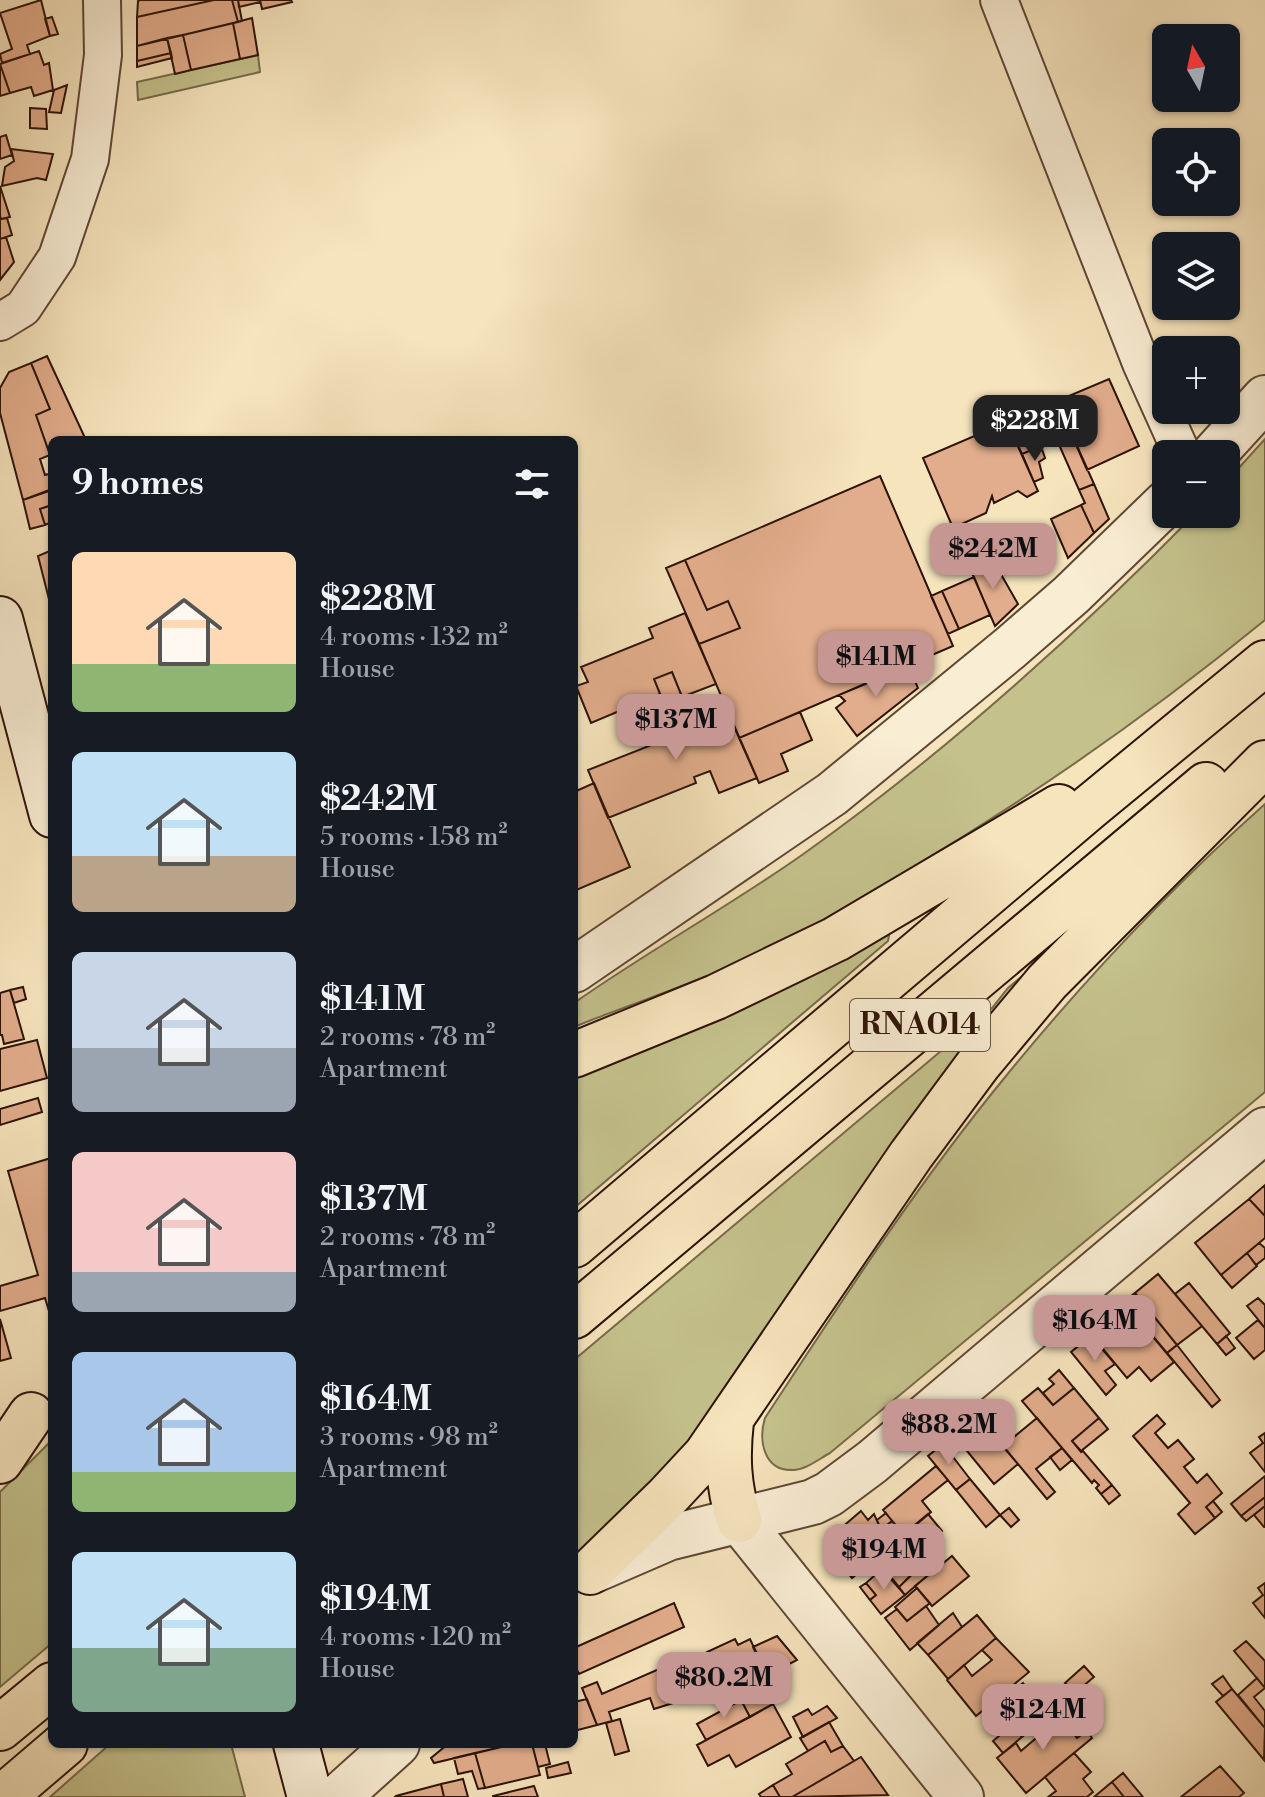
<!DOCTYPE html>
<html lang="en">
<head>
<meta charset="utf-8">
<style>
	body { margin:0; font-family:"Libre Bodoni",serif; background:#20242c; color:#f1f3f6; height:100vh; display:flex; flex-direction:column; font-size:30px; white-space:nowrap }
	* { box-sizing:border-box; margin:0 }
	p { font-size:26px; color:#9ea1a6 }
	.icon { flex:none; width:44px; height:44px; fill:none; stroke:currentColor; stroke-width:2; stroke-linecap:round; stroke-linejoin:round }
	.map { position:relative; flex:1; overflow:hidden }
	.details { position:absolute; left:48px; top:436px; width:530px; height:1312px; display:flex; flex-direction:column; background:#171b24; border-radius:12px; box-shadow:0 2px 6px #0004 }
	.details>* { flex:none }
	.needle { width:52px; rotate:351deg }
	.buttons { position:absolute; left:1152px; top:24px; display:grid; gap:16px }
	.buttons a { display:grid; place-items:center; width:88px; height:88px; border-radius:12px; background:#171b24; box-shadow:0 2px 6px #0004; font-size:40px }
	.price { position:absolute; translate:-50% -68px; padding:0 18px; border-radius:16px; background:#c59692; color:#111; font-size:26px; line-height:52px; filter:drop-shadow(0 2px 4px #0008) }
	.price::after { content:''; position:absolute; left:50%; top:48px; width:24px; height:18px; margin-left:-12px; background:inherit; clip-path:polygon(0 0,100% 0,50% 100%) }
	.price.selected { background:#222; color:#fff }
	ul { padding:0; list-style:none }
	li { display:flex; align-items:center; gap:24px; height:200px; padding:0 24px }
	li span { display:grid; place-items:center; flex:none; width:224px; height:160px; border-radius:12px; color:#555 }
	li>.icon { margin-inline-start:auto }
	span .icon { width:96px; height:96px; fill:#fffc; stroke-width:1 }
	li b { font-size:34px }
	h2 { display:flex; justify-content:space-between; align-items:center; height:96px; padding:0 24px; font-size:34px }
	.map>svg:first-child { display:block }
</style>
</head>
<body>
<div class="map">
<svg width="1265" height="1797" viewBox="0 0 1265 1797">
	<rect width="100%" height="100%" fill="#f6e4bd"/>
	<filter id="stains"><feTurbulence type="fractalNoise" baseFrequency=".0025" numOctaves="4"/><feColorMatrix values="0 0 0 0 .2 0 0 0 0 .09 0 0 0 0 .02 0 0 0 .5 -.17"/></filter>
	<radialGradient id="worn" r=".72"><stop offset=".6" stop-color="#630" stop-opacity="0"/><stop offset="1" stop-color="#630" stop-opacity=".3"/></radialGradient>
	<path fill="#c4c18c" stroke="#786a4a" stroke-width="2" d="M258 55 260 72 138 100 137 82Z
		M1265 439V620C1154 711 1036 794 913 867 858 901 802 934 743 961 688 986 630 1004 574 1027V1003C648 951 728 907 802 855 944 754 1073 638 1195 514H1226V482Z
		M1265 804V1092L830 1453C819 1459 807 1469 794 1470 764 1472 758 1441 765 1418 841 1302 918 1183 1006 1076 1085 979 1172 887 1265 804Z
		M1077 930 704 1436 574 1560V1360L992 1008 1008 988Z
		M886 935 889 936 888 941 574 1208V1067Z
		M52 1440V1643L0 1687V1492Z
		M110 1744H231L245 1797H50Z"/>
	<path fill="#e2ad8c" stroke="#2d1308" stroke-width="2" d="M41 0 50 36 27 45 30 54 2 63 0 54 12 49 0 13Z
		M140 0H214L137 17 138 1Z
		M214 0H232L238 22 137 46V17Z
		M232 0H238L242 21 238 22Z
		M238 0H260V2L239 7Z
		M260 0H291L292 2 262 9Z
		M52 17 58 34 50 36 45 19Z
		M252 18 258 55 240 59 233 23Z
		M233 23 240 59 191 70 183 35Z
		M183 35 191 70 175 74 167 38Z
		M167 38 171 53 137 61V46Z
		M39 51 44 65 49 63 53 90 34 96 31 87 10 93 0 64Z
		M171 53 172 58 137 67V61Z
		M0 64 10 93 0 96Z
		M67 85 61 113 49 112 54 90Z
		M30 108 46 109 47 129 30 128Z
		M6 135 12 155 0 159V137Z
		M11 149 53 154 46 180 37 178 2 186 5 167 14 161Z
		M0 186 10 217 1 219 0 216Z
		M0 216 1 219 7 218 12 235 0 239Z
		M6 237 14 262 0 280V239Z
		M47 356 86 440H52V454L50 455 36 415 50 409 31 363Z
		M31 363 50 409 36 415 50 455 40 459 45 475 52 473V489L23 500 0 413V388L9 372Z
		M1109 379 1139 446 1087 470 1057 401Z
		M1057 401 1094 484 1079 490 1057 440 1022 454 1007 422 1024 415 1030 429 1047 421 1041 408Z
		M1007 422 1038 491 1027 497 1018 491 994 503 992 496 986 513 953 528 923 458Z
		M1041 446 1045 458 1039 462 1043 478 1034 482 1022 454Z
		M880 476 953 646 739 738 699 644 740 628 728 601 707 610 685 560Z
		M1094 484 1109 519 1094 533 1081 505 1085 503 1079 490Z
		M49 491 52 505 40 509 45 525 30 529 23 500Z
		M52 505V522L45 525 40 509Z
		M1081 505 1094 533 1068 558 1051 519Z
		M52 550V602L50 603 38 556Z
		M982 557 990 573 998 569 1018 604 995 626 968 564Z
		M685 560 707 610 728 601 740 628 699 644 666 568Z
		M974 577 990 615 959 629 942 591Z
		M942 591 959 629 948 634 931 596Z
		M685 613 716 684 682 697 672 672 654 679 660 694 591 723 576 686 588 682 581 667 653 638 649 628Z
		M908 666 918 688 857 736 836 708 845 701 839 695Z
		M672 672 689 714 671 721 654 679Z
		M723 700 757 778 719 793 710 771 694 777 696 783 608 818 588 770 677 735 671 721Z
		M800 712 812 740 781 754 788 771 759 783 739 738Z
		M594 783 630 867 574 891V792Z
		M23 987 26 999 14 1003 10 990Z
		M10 990 24 1039 4 1044 2 1035H0V993Z
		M37 1040 47 1078 0 1091V1049Z
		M38 1098 42 1112 0 1125V1109Z
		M51 1158 52 1161V1321L45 1298 0 1311V1286L38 1275 8 1171Z
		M1265 1185V1216L1249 1199Z
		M1249 1199 1265 1216V1238L1221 1275 1195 1243Z
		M1259 1243 1265 1248V1258L1256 1265 1247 1253Z
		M1247 1253 1257 1266 1232 1288 1221 1275Z
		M1158 1274 1202 1326 1177 1345 1135 1293Z
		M1189 1283 1230 1333 1217 1344 1175 1294Z
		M1135 1293 1177 1345 1167 1353 1124 1302Z
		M1258 1298 1265 1305V1328L1247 1306Z
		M1124 1302 1174 1362 1151 1381 1139 1367 1127 1378 1088 1331Z
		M0 1319 11 1358 0 1361Z
		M1258 1320 1265 1328V1350L1254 1359 1236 1338Z
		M1091 1336 1115 1364 1105 1371 1116 1385 1106 1395 1071 1352Z
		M1226 1336 1235 1348 1226 1355 1217 1344Z
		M1177 1345 1220 1400 1212 1407 1167 1353Z
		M1059 1370 1074 1388 1053 1405 1043 1393 1054 1384 1049 1379Z
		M1038 1388 1053 1405 1074 1388 1099 1418 1072 1441 1081 1452 1083 1451 1112 1485 1101 1494 1096 1488 1099 1485 1094 1480 1092 1483 1022 1401Z
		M1157 1415 1165 1424 1155 1433 1168 1448 1178 1440 1194 1459 1184 1467 1197 1483 1207 1474 1222 1493 1206 1507 1215 1518 1195 1534 1178 1514 1190 1503 1133 1436Z
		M1037 1418 1062 1448 1036 1469 1055 1492 1047 1499 1003 1446Z
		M1099 1418 1108 1429 1081 1451 1072 1441Z
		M981 1421 1018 1464 994 1484 958 1440Z
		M1265 1433V1472L1250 1453 1263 1443 1259 1437Z
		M943 1444 970 1479 956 1490 928 1456Z
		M1062 1448 1072 1460 1060 1470 1050 1457Z
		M936 1466 948 1480 922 1501 931 1512 904 1535 883 1510Z
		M1265 1476V1497L1241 1516 1231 1504Z
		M970 1479 1000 1515 986 1527 956 1490Z
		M1112 1485 1120 1495 1109 1504 1101 1494Z
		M1265 1497V1506L1246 1521 1241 1516Z
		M1213 1501 1222 1512 1215 1518 1206 1507Z
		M1265 1506V1527H1264L1254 1515Z
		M1009 1508 1019 1520 1011 1527 1000 1515Z
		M861 1511 868 1520 874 1514 881 1530 892 1521 904 1535 852 1578 839 1562 840 1529Z
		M886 1513 892 1521 881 1530 877 1520Z
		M928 1514 942 1531 916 1558 922 1565 899 1587 875 1558Z
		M952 1556 969 1576 932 1606 915 1586Z
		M919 1567 927 1576 905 1595 899 1587Z
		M882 1569 905 1595 881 1614 870 1600 876 1595 866 1583Z
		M866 1583 876 1595 870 1600 860 1587Z
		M1265 1583V1618L1253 1603 1263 1595 1258 1588Z
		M917 1588 930 1603 907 1621 895 1607Z
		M674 1603 684 1627 579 1674 574 1664V1648Z
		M926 1606 939 1625 910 1650 885 1618 897 1609 907 1621Z
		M953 1613 962 1627 928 1655 917 1643Z
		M977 1615 996 1638 948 1679 928 1655Z
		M777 1636 797 1660 767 1676 753 1647Z
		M996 1638 1029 1672 976 1716 947 1680 964 1665 972 1676 992 1660 982 1650Z
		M735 1639 738 1645 750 1639 761 1662 747 1669 752 1681 723 1689 719 1680 705 1685 696 1662 709 1657 707 1652Z
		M1246 1641 1265 1661V1688L1234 1651Z
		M1084 1666 1094 1677 1075 1693 1065 1683Z
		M659 1669 673 1703 654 1709 650 1698 609 1712 612 1721 597 1725 582 1688 597 1682 602 1694Z
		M1223 1676 1232 1689 1223 1696 1212 1684Z
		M1257 1678 1265 1688 1254 1697 1265 1711V1728L1238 1695Z
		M1023 1683 1033 1696 1029 1698 1035 1705 1039 1702 1049 1714 1022 1737 996 1705Z
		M764 1688 773 1704 750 1717 741 1700Z
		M1232 1689 1265 1728 1264 1760 1216 1702Z
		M587 1699 597 1725 574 1731V1702Z
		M741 1700 750 1717 706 1740 697 1724Z
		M773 1704 791 1737 736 1767 729 1755 708 1766 697 1745Z
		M827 1706 837 1718 803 1737 793 1717 808 1709 812 1715Z
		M1055 1709 1077 1738 1086 1730 1092 1738 1026 1793 997 1758 1016 1743 1021 1751 1042 1733 1039 1728 1043 1724 1041 1721Z
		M620 1719 629 1751 615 1755 606 1723Z
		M829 1722 843 1746 831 1752 825 1741 808 1751 800 1738Z
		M1081 1722 1088 1730 1077 1738 1072 1730Z
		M1012 1725 1022 1737 1003 1753 993 1741Z
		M825 1741 831 1752 843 1746 854 1761 792 1797H780L773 1785 792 1774 786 1764Z
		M448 1744H514L434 1763 431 1758Z
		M514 1744H532L540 1775 485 1788 475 1753Z
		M532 1744H545L550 1764 538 1767Z
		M475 1753 485 1788 478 1789 472 1771 458 1774 454 1758Z
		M1074 1753 1091 1772 1083 1779 1093 1792 1087 1797H1048L1056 1791 1045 1777Z
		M861 1757 888 1795 792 1797 854 1761Z
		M568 1762 571 1773 548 1778 546 1768Z
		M1220 1766 1244 1793 1239 1797H1181Z
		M1123 1773 1143 1797H1124L1112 1782Z
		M463 1779 468 1797H444L441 1784Z
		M1112 1782 1124 1797H1094Z
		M441 1784 444 1797H395L396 1796Z
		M773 1785 780 1797H761L759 1794Z
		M534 1786 538 1797H493V1796Z"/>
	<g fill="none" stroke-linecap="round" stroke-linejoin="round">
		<g stroke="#5f4735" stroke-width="40">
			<path id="minor" d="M999 0 1141 363 1182 454
				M0 322 23 308 57 257 90 159 103 55 102 0"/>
		</g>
		<g stroke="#5f4735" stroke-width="48">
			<path id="tertiary" d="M1214 454 1265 398
				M574 970 832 794 1010 648 1071 595 1166 503
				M739 1520 961 1797
				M594 1570 668 1538 813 1502 829 1494 872 1462 1265 1130
				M338 1797 397 1744"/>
		</g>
		<g stroke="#2d1308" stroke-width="48">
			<path id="secondary" d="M0 619 52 815
				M296 1744 310 1797"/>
		</g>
		<g stroke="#2d1308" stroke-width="48">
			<path id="motorway" d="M574 1055 716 997 836 939 1059 807
				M574 1245 1090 807 1265 663
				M574 1316 1206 785
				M731 1421C727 1456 728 1486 739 1520
				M0 1461 31 1415
				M590 1572 667 1497 706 1455 911 1155 980 1062 1047 982 1265 763
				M0 1728 52 1685
				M3 1797 65 1744"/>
		</g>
		<use href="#minor" stroke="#f9edd4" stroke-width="36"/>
		<use href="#tertiary" stroke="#f9edd4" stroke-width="44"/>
		<use href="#secondary" stroke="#f9edd4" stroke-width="44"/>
		<use href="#motorway" stroke="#f6e4bd" stroke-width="44"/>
	</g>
	<g text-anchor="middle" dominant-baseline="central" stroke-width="7" stroke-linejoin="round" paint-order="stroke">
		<rect fill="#f9edd4" stroke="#6a5445" stroke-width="2" x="850" y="999" width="140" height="52" rx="6"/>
		<g font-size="30" font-weight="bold" fill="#2d1308">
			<text x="920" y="1025">RNA014</text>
		</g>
	</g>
	<rect width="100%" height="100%" filter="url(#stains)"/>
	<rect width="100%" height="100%" fill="url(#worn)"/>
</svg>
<div class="buttons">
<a><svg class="needle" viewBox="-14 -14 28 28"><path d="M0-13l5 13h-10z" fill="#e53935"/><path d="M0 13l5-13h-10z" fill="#9ea1a6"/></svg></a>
<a><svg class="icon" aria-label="locate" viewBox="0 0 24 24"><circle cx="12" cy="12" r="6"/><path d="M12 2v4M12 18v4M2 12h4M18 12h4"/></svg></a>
<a><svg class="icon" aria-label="layers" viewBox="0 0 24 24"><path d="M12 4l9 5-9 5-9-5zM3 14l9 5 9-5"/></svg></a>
<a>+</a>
<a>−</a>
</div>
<b class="price selected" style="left:1035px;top:463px">$228M</b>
<b class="price" style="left:993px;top:591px">$242M</b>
<b class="price" style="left:876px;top:699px">$141M</b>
<b class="price" style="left:676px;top:762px">$137M</b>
<b class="price" style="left:1095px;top:1363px">$164M</b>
<b class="price" style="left:949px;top:1467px">$88.2M</b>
<b class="price" style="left:884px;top:1592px">$194M</b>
<b class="price" style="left:724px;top:1720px">$80.2M</b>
<b class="price" style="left:1043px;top:1752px">$124M</b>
<section class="details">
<h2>9 homes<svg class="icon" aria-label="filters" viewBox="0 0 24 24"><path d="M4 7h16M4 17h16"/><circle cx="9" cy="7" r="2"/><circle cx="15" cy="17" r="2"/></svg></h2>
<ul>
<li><span style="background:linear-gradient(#ffd9b3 70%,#8fb573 0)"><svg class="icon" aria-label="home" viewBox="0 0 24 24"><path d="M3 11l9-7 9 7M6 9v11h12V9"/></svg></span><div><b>$228M</b><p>4 rooms · 132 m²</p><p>House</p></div></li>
<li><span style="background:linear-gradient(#bfe0f5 65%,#b9a48a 0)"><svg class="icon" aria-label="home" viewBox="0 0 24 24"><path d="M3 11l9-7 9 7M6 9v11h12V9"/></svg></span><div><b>$242M</b><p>5 rooms · 158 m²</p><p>House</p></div></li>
<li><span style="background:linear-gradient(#c9d6e8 60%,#9aa5b1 0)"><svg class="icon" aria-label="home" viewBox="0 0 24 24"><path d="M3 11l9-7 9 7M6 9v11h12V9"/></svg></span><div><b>$141M</b><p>2 rooms · 78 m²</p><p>Apartment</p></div></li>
<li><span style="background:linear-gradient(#f6c9c9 75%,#9aa5b1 0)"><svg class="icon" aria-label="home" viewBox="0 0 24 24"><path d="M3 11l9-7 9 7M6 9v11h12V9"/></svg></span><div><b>$137M</b><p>2 rooms · 78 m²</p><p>Apartment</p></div></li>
<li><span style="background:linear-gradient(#a9c7e8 75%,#8fb573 0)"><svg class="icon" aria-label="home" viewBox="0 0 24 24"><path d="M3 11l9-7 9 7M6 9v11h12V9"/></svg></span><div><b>$164M</b><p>3 rooms · 98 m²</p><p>Apartment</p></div></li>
<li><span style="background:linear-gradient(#bfe0f5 60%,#7fa58c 0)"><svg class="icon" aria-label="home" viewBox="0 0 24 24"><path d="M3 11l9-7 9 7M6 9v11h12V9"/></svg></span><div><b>$194M</b><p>4 rooms · 120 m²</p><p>House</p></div></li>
</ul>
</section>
</div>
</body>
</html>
